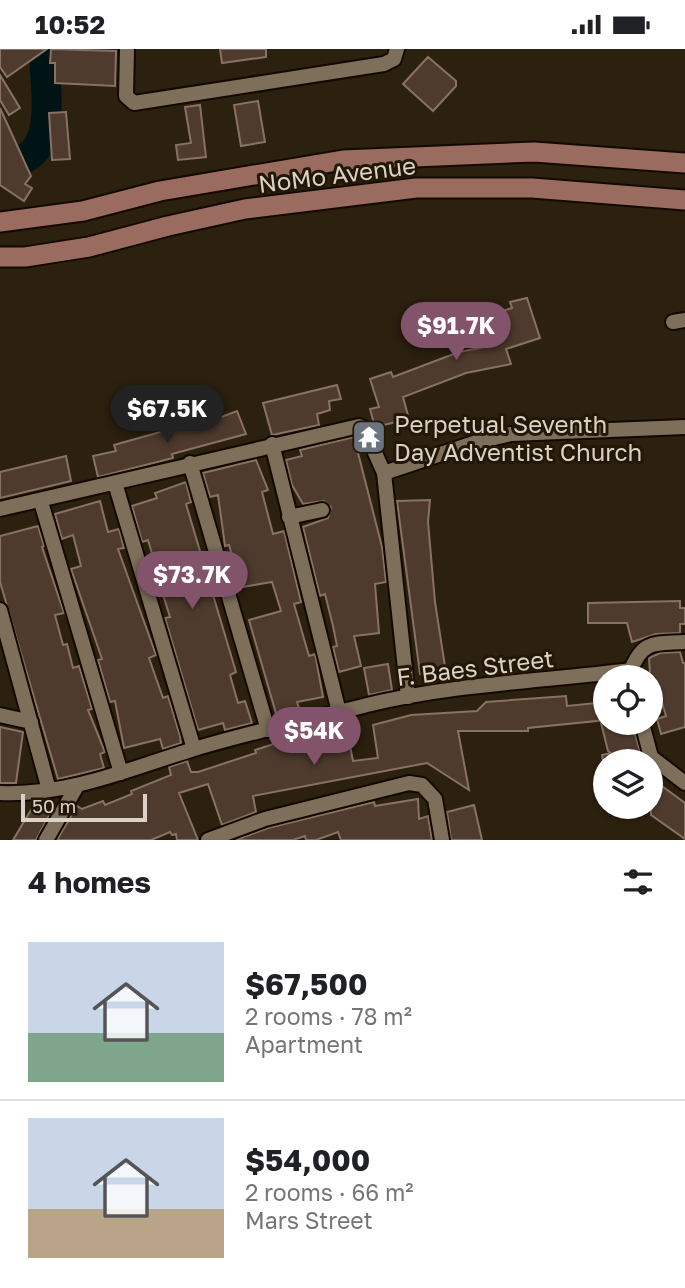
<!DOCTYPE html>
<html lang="en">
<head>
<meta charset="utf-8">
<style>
	body { margin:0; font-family:"Golos Text",sans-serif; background:#f6f6f6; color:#202124; height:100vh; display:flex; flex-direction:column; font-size:26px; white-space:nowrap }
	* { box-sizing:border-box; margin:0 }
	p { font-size:23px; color:#757577 }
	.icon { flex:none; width:38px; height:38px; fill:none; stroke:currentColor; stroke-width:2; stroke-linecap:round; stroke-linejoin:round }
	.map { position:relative; height:791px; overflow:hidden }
	.side { display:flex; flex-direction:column; background:#fff; flex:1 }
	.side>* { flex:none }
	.buttons { position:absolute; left:593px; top:616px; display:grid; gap:14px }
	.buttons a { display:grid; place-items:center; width:70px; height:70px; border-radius:50%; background:#fff; box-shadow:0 2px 5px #0004; font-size:35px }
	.scale { position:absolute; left:21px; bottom:18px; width:126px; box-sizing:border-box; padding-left:7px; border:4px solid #dad1c7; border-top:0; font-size:19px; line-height:24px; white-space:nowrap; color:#dad1c7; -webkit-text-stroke:5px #231706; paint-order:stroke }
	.price { position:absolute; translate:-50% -60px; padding:0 16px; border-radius:24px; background:#83526b; color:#fff; font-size:23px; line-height:46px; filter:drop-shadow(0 2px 4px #0008) }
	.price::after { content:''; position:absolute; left:50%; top:42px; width:21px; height:16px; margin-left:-10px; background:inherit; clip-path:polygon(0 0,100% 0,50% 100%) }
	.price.active { background:#222; color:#fff }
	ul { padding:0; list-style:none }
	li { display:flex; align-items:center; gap:21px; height:175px; padding:0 28px }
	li+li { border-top:2px solid #e0e0e0 }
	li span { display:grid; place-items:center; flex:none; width:196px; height:140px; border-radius:0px; color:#555 }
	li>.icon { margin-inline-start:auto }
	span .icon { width:84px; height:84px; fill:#fffc; stroke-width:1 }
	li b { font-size:30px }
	h2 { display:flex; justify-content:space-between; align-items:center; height:84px; padding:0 28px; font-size:30px }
	.status { display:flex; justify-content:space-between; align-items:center; height:49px; padding:0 35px; background:#fff; direction:ltr }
	.status svg { height:19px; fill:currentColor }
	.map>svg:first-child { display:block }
</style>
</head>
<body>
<div class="status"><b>10:52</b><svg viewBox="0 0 49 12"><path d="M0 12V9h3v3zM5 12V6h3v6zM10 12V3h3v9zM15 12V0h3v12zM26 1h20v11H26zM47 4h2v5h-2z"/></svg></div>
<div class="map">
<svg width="685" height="791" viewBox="0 0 685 791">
	<rect width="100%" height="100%" fill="#2c200f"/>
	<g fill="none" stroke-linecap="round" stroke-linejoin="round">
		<path stroke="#001415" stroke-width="30" d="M0 114C63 116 44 41 44 0"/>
	</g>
	<path fill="#4e3b2d" stroke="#877263" stroke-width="2" d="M0 0H47L7 28 0 18Z
		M51 0 116 2 115 37 55 34V14H50Z
		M220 0H266V8L222 14Z
		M428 8 456 32V37L433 62 403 35Z
		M0 26 20 59 9 66 0 51Z
		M258 52 265 93 241 97 234 56Z
		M200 56 206 108 178 111 176 96 191 94 185 58Z
		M0 59 31 127 25 135 32 139 24 152 0 136Z
		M66 63 70 110 52 111 49 64Z
		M527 249 540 289 506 300 511 315 466 324 403 348 409 370 375 378 370 360 379 358 370 330 391 323 393 328 459 303 490 297 481 269 512 259 510 253Z
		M337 336 341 350 329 352 330 361 317 365 319 376 272 386 263 354Z
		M237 362 246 385 172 405 173 409 98 428 93 407 116 402 114 396 189 375 190 380Z
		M354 388 382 498 386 533 375 535 379 584 354 587 361 617 339 623 333 598 337 597 333 577 325 545 320 547 303 478 328 469 331 458 324 452 303 455 292 436 286 411 302 407 300 401Z
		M66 407 71 432 0 449V423Z
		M256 411 268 441 262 443 273 485 284 482 301 553 294 555 309 607 315 605 323 648 297 653 299 659 277 668 249 571 281 562 272 533 236 539 231 522 236 520 229 496 225 497 218 446 210 448 203 424Z
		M186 433 191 453 186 455 236 623 230 626 238 654 245 652 252 674 225 681 223 674 198 681 165 569 170 568 159 533 173 529 167 504 153 508 148 491 142 493 132 457 157 449 155 444Z
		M430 451 428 473 435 553 446 624 420 625 397 452Z
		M100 452 108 483 119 480 124 499 118 500 156 606 149 609 163 649 168 647 180 687 181 694 163 700 160 690 124 699 115 652 110 653 98 611 102 610 71 520 81 517 73 486 62 490 55 465Z
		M38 477 44 497 42 498 64 564 55 566 63 596 67 595 73 619 79 617 92 660 88 661 105 703 100 705 104 719 58 730 0 533V487Z
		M680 552V559H685V575H680V584L656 585 632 593 627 574H588V554Z
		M680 603 683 614H685V678L661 685 657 670 666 667 658 640 651 641 649 609 660 604Z
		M388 615 392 641 369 646 364 619Z
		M566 647 567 657 606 653V671L528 679V682H458L469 741 427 714 253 747 256 763 222 776 208 735 179 744 198 791H177L176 785 172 786 170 783 151 791H57L77 757 82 760 103 752 105 756 132 745 131 742 171 726 169 718 187 712 191 723H198L256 704 255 701 283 692V689L296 686 298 693 328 688 326 681 346 677 353 712 378 709 373 676 411 666 477 662 486 653Z
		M601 674H632L643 712H603L602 706 611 704 608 702Z
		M0 678 23 683 16 734H0Z
		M651 729 685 754V790L651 766Z
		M418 750 419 770 428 767 432 791H341L338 783 316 791H306L305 787 293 791H236L268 779 374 753 375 757Z
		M34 756 51 763 36 791H13Z
		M474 756 482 791H451L447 763Z"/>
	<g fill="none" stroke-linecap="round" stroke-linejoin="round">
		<g stroke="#140900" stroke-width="18">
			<path id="minor" d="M127 0 126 47 134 54 384 15 394 10 397 0
				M673 273 685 271
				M272 395 339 663
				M190 414 268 681
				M384 424 477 393 511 385 685 378
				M115 434 194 700
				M41 453 121 724
				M0 460 359 377 364 379 384 424 408 648
				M289 468 322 461
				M0 561 49 741
				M631 621C643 590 656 595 685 593
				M0 666 31 673
				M642 674 651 708 685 734
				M0 744C67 747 129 720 191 701 249 683 309 671 367 656 453 635 544 632 631 621
				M46 791 77 737
				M208 791 265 770 409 734 422 736 435 750 442 791"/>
		</g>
		<g stroke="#140900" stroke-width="23">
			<path id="secondary" d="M0 173 83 162 160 142 343 111 534 103 685 114
				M0 208H25L89 198 168 177 245 160 416 139H532L685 151"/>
		</g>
		<use href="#minor" stroke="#7e6f5b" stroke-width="14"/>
		<use href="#secondary" stroke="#9a6c60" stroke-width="19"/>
	</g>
	<defs>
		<g id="temple-square" transform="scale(1.75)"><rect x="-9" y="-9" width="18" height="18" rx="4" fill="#6b7280" stroke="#231706"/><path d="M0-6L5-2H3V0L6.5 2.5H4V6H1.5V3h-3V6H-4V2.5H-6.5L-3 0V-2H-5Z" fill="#fff"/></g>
	</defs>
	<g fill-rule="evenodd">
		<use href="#temple-square" x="369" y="388"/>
	</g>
	<g text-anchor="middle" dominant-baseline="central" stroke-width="6" stroke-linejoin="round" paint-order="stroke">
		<g font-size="24" fill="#dad1c7" stroke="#231706">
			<text transform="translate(337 125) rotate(-7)">NoMo Avenue</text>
			<text transform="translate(475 618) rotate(-7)">F. Baes Street</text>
		</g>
		<g font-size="24" fill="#dad1c7" stroke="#231706" text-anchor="start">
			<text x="394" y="374">Perpetual Seventh<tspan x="394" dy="28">Day Adventist Church</tspan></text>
		</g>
	</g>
</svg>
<div class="buttons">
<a><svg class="icon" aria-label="locate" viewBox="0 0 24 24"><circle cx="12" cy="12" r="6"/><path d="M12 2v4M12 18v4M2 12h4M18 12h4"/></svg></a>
<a><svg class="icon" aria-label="layers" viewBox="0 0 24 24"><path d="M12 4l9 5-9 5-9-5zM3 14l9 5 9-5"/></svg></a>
</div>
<div class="scale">50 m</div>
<b class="price" style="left:456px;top:313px">$91.7K</b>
<b class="price active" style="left:167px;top:396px">$67.5K</b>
<b class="price" style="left:192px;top:562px">$73.7K</b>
<b class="price" style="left:314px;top:718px">$54K</b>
</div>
<section class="side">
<h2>4 homes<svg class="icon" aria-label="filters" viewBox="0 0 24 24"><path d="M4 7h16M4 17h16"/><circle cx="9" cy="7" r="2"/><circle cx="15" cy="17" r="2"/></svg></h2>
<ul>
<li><span style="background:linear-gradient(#c9d6e8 65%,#7fa58c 0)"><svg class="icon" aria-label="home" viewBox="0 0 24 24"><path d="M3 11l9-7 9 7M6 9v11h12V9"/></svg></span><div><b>$67,500</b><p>2 rooms · 78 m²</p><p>Apartment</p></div></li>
<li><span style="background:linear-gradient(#c9d6e8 65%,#b9a48a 0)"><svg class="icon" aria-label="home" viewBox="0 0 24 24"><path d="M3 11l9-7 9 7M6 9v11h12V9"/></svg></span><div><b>$54,000</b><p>2 rooms · 66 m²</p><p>Mars Street</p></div></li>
</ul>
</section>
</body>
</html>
